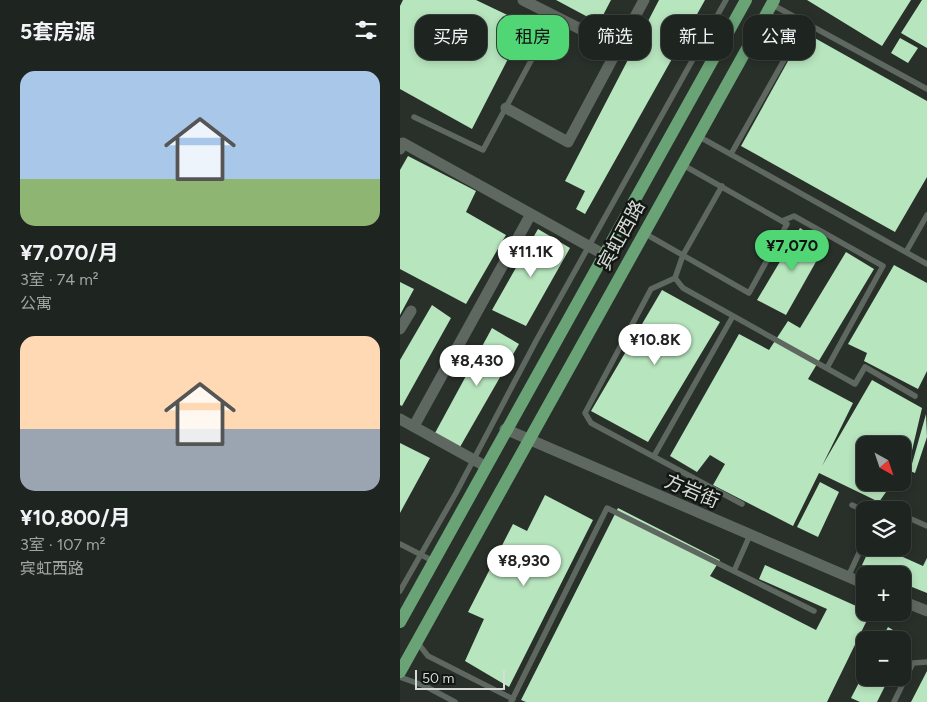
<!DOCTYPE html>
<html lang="zh">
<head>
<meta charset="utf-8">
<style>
	body { margin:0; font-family:Figtree,"Noto Sans SC",sans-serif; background:#2b302c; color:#f1f3f6; height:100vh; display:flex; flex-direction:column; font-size:19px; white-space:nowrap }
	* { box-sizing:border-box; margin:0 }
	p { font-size:16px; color:#a1a4a4 }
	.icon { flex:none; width:28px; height:28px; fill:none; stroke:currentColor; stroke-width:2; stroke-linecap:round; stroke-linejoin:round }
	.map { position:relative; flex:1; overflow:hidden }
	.panel { display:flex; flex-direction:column; background:#1e241f; width:400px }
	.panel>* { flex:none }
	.hud { position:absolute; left:15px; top:15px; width:436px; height:45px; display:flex; gap:10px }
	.needle { width:32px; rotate:140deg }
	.controls { position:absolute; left:456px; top:436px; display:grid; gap:10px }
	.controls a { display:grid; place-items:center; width:55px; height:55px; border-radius:10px; background:#1e241f; box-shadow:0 2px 8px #0003,0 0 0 1px #3c413d; font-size:25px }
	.scale { position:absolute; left:15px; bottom:12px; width:90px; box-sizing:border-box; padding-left:5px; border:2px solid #d7dcd7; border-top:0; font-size:14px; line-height:18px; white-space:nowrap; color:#d7dcd7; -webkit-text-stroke:4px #131714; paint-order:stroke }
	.price { position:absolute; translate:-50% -42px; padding:0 11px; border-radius:18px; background:#fff; color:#222; font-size:16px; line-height:32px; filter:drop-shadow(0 1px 2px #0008) }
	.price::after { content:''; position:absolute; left:50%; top:30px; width:15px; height:11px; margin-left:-8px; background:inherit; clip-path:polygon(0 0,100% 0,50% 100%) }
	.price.on { background:#50d674; color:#111 }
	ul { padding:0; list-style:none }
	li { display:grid; align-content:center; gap:10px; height:265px; padding:0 20px }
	li span { display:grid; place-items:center; height:155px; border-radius:15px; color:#555 }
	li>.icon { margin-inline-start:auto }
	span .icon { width:90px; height:90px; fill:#fffc; stroke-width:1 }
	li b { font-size:21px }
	h2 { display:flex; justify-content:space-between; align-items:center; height:60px; padding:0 20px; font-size:21px }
	.tag { padding:0 18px; border-radius:15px; background:#1e241f; box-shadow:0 2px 8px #0003,0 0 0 1px #3c413d; font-size:18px; line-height:45px }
	.tag.on { background:#50d674; color:#111 }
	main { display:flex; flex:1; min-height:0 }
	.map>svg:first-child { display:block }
</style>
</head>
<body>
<main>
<section class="panel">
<h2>5套房源<svg class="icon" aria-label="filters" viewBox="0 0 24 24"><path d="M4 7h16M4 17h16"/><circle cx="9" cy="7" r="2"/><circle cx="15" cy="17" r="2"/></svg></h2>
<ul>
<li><span style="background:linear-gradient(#a9c7e8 70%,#8fb573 0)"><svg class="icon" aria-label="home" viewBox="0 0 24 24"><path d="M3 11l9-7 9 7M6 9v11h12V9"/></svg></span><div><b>¥7,070/月</b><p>3室 · 74 m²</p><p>公寓</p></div></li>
<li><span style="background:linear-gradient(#ffd9b3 60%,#9aa5b1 0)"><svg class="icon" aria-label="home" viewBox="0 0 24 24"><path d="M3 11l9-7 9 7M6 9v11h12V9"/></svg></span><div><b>¥10,800/月</b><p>3室 · 107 m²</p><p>宾虹西路</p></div></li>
</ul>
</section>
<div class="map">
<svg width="527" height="702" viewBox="0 0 527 702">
	<rect width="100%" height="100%" fill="#283029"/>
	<path fill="#b7e5be" d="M3 0H76L126 24 72 129 0 89V6Z
		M156 0H211L199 23Z
		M259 0H305L185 214 176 209 185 191 165 181Z
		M407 0H511L482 46Z
		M522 0H527V48L501 33Z
		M404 32 527 101V177L495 232 341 146Z
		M500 38 518 48 508 63 491 53Z
		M8 156 76 191 66 212 106 235 66 304 0 269V170Z
		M400 228 426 244 386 315 357 300Z
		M138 229 170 248 126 326 92 310Z
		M446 252 474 269 408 379 453 403 422 466 472 380 522 408 510 459 502 469V445H465V482H493L479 502 419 473 393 526 313 485 325 464 310 455 297 472 270 456 339 334 369 350 388 321 400 328Z
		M494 265 527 283V371L518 389 464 361 467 353 448 344Z
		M0 282 14 289 0 315Z
		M262 290 320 322 248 442 191 411Z
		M32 305 51 318 2 406 0 405V360Z
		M92 328 119 344 60 447 35 433Z
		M526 414 527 437 515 473 510 471Z
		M0 443 30 458 0 513Z
		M420 482 439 492 418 537 397 527Z
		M145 495 193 520 109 687 65 661 84 619 68 612 113 524 127 531Z
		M218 508 320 560 310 576 416 630 427 609 359 579 365 565 465 610V612H471L427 702H126L121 700Z
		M470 548H496L494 553 523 566 527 558V593L502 583V575H484L462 565Z
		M488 627 508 639 502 651V640H481Z
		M465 671V678H489L477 702H460L451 698Z
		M527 671V702H511Z"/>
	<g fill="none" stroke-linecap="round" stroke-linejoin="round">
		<path stroke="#5f6860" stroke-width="5.5" d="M371 4 527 89
			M14 117 83 150 155 16
			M298 136 527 264
			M331 154 405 23
			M322 186 283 255 275 278 283 288 455 384 465 367 515 396
			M382 221 394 216 483 266 427 368
			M244 233 349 293 387 224 283 165
			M506 252 527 215
			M275 278 251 289 185 413 191 423 342 504
			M254 456 333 316
			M452 505 465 511
			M482 510 485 507 492 510
			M502 515 527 526
			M0 544 33 561
			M334 571 350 535
			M448 577 465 540
			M0 591 56 493 136 341 326 0
			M17 642 28 656 113 699
			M0 677 25 686 55 702
			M111 702 207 508 414 611
			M494 702 513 663 527 662"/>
		<path stroke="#5f6860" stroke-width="11" d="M123 0 218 48
			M106 108 168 142 244 0
			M0 149 3 143 203 254
			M0 329 11 311
			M0 419 85 466
			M14 426 131 214
			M105 429 465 584
			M502 601 527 611"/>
		<path stroke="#69a376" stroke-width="12" d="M0 622 346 0
			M0 672 374 0"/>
	</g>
	<g text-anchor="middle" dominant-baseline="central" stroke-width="5" stroke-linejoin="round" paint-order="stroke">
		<g font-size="19" fill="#d7dcd7" stroke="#131714">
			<text transform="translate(221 235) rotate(-61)">宾虹西路</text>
			<text transform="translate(292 491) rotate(23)">方岩街</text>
		</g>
	</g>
</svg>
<div class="controls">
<a><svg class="needle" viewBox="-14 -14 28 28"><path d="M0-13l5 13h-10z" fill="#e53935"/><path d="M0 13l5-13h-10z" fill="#a1a4a4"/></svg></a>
<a><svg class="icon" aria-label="layers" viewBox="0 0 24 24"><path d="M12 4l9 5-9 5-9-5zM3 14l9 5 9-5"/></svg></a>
<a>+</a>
<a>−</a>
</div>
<div class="scale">50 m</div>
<b class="price on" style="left:392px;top:272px">¥7,070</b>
<b class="price" style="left:131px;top:278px">¥11.1K</b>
<b class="price" style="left:255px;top:366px">¥10.8K</b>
<b class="price" style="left:77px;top:387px">¥8,430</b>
<b class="price" style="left:124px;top:587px">¥8,930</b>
<div class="hud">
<a class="tag">买房</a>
<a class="tag on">租房</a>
<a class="tag">筛选</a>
<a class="tag">新上</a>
<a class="tag">公寓</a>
</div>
</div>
</main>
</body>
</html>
